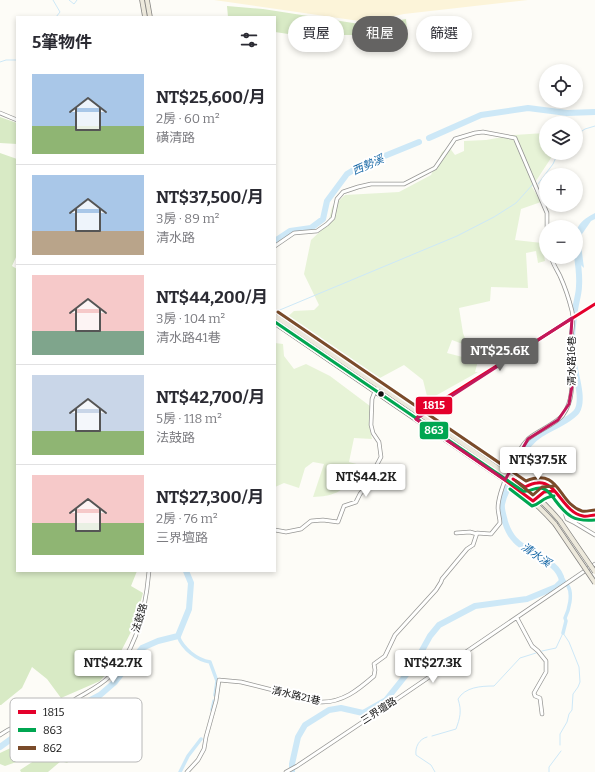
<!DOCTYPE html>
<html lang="zh-TW">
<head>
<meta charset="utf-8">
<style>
	body { margin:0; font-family:Bitter,"Noto Sans TC",serif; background:#f7f7f7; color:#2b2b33; height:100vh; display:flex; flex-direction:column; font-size:15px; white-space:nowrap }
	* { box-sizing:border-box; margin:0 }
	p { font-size:13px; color:#7c7c81 }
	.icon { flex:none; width:22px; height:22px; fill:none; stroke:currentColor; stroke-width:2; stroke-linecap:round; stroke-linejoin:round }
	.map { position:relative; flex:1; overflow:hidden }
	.details { position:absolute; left:16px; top:16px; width:260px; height:556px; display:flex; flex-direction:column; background:#fff; border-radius:0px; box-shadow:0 2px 6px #0003 }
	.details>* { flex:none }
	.top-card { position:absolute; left:288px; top:16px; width:247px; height:36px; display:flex; gap:8px }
	.buttons { position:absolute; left:539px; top:64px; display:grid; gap:8px }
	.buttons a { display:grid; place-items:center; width:44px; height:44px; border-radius:50%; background:#fff; box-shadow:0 2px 6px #0003; font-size:20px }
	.price { position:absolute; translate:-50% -34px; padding:0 9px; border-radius:4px; background:#fff; color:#222; font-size:13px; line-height:26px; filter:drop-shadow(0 1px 2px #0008) }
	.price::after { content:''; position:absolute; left:50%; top:24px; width:12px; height:9px; margin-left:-6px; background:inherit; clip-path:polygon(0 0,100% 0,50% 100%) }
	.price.current { background:#646362; color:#fff }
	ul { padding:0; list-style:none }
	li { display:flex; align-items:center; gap:12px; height:100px; padding:0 16px }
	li+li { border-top:1px solid #e1e1e2 }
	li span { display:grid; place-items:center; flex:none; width:112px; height:80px; border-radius:0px; color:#555 }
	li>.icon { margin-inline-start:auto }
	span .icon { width:48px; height:48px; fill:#fffc; stroke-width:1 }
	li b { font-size:17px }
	h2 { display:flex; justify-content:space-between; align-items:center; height:48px; padding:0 16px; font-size:17px }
	.pill { padding:0 14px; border-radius:18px; background:#fff; box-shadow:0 2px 6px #0003; font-size:14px; line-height:36px }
	.pill.current { background:#646362; color:#fff }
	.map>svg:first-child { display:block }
</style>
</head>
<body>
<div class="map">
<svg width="595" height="772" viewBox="0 0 595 772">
	<rect width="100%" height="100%" fill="#fdfcf7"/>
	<path fill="#e7f3d7" d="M545 133 546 153H552L551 158 532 187 541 202 521 209 515 240 542 243 545 261 538 263 536 251 526 253 528 288 491 287 490 301 459 308 463 333 468 346 452 340 447 353 478 361 475 372H478L428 400 423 380 404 365 378 379 285 319 294 311 314 310 319 305 304 274 311 240 328 224 332 207 345 195 399 192 431 175 442 152 449 147 455 155 464 151V141L486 140 514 135Z
		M275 343 283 344 284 356 294 369 306 364 330 376 370 406 369 425 372 439 354 438 349 462 368 467 362 481 355 477C341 493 333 496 313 497L324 464 313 462 305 468 299 488 284 483 275 487Z"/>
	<path fill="#d8eac5" d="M227 6 263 9 366 25 365 35H343L310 32 295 35 275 32V17H228Z
		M406 19 408 40 373 38V25Z
		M0 117 17 123V144L0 143Z
		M0 153 17 159V255L12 266 17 269V571H137L131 586 143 593 134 626 114 665 100 681 61 698 47 679 32 667 22 688 1 705H0Z
		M85 714 93 722 115 739C92 743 85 748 67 763L61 761 48 772H21L20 770 43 755 40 742 67 733 76 718Z
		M19 744 23 754 19 761 5 766 0 764V753Z"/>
	<path fill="#fcf4d9" d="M214 0H528L404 14 366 22Z"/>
	<path fill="#cde8f7" d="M595 213V219L591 221 580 237 584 268C581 265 579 263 577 261 575 255 575 232 578 227 582 220 589 216 595 213Z"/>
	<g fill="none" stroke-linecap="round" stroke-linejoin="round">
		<path stroke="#cde8f7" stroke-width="1" d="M53 0 60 12 56 17
			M69 0 74 4 77 0
			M0 62 6 60H17
			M576 135 585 129 595 126
			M538 184 553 164 558 153
			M275 312 457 236 494 217 516 203 534 183
			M542 651 556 648 563 633
			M432 736 456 729C460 718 462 711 458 699 465 687 481 686 494 686L520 658 536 653
			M427 737C419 739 415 747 416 755L431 765 435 772
			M560 745V734L567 722 569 714 572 710 573 694 578 687 580 682 579 667 569 642 563 633
			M549 772V767L561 751"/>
		<path stroke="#cde8f7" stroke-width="3.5" d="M562 578C564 581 566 583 568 586 573 594 569 610 565 618L566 621 563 633
			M178 636C183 649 197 660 210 662L217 681 215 695
			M212 710 214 701
			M180 772 188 756 201 739"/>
		<path stroke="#cde8f7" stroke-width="6" d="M429 138 481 115 528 108 567 113 595 112
			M275 241 290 231 311 228 323 219 327 201 347 174 360 166 419 142
			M0 747 18 734 44 731 62 724 70 711 100 695 115 682 142 648 158 641 178 636 189 609 191 583 186 571
			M292 772V764L298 737 305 725 329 710 341 708 363 713 386 700 414 665 430 636 439 625 475 606 527 599 556 587 562 581C559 560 527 554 515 540 510 535 507 528 505 522 504 516 501 510 502 504 503 499 505 494 507 490 514 469 522 446 541 434 550 428 571 420 577 411 585 398 573 368 572 352 571 339 573 323 575 310 576 302 579 294 579 286 580 274 578 262 576 250"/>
		<g stroke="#979795" stroke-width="4.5">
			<path id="minor" d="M0 113 17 120
				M275 246 294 233 317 231 327 224 333 218 337 199 343 192 358 187 371 184H404L435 168 455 139 475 133 483 132 515 138 547 213V227
				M416 419 420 414 595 304
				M525 487C557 468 556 511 582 516 586 517 591 515 595 515
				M529 497C536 487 543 485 554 491
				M533 501 544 492 552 491
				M561 501 567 519 575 523
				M582 517H577L575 523 595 535
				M275 530 286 532 301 529 311 521 323 520 338 522 344 506 356 502 360 494 368 484 374 470 381 457 379 442 373 433 371 425 372 399 375 391 379 387
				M456 533 470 532 477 534
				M517 618 532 646 538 651 546 661V672L534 693 535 696 540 698 542 714
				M0 735C17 723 29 723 47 716 59 711 69 703 79 697 89 691 101 685 109 677 137 652 146 606 149 571
				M187 772 198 760 204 749 206 737 216 701 219 680 241 682 320 702C342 703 358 690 374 676L375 670 374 664 385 656 395 635 436 590 441 582 442 579 467 549 473 545 477 533 491 534 500 523C500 518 498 513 498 508 498 492 516 451 528 439 537 431 556 424 563 415 577 395 570 372 570 350 570 337 575 323 572 311 569 299 565 287 560 276 557 270 553 264 551 257
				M286 772 297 766 394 701 595 564"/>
		</g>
		<g stroke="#858482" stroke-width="5.5">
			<path id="major" d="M142 0 145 17
				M147 0 150 17
				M275 316 420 414 525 487C538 497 549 508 560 521
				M275 323 512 485C529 497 542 509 555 524"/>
		</g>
		<use href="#minor" stroke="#fffffe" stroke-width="3"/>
		<use href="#major" stroke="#ede9dc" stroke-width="4"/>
		<g stroke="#858482" stroke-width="5.5" stroke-linecap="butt">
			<path id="major-bridge" d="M560 521 595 572
				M555 524 595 583"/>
		</g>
		<use href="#major-bridge" stroke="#ede9dc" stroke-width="4"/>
		<g stroke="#fff" stroke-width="6">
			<path id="bus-1" d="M513 479 525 487C529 485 533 483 537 483 557 480 562 512 583 516 587 517 591 515 595 515
				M554 491 544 492 533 501 505 480 416 419 420 414 595 304"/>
		</g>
		<g stroke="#fff" stroke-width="6">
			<path id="bus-2" d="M275 322 523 491C530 493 536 485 544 489 549 491 552 496 555 500 567 516 574 522 595 520
				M510 489 532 506C541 504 542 497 554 496"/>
		</g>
		<g stroke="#fff" stroke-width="6">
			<path id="bus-3" d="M278 312 526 481C561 467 557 503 582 511 586 512 591 510 595 510
				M516 481 533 495 542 487 554 486"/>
		</g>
		<use href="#bus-1" stroke="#e4002b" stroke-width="3"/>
		<use href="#bus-2" stroke="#00a651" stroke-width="3"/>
		<use href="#bus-3" stroke="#7a4b2a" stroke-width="3"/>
	</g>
	<path fill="none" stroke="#c2185b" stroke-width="3" stroke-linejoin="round" d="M572 318 570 350 572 386 569 404 558 420 528 439 505 480 416 419Z"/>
	<circle fill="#111" stroke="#fff" stroke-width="1.5" cx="381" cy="394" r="3.5"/>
	<g text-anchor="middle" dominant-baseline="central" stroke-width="4" stroke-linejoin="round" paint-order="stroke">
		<g font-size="10" fill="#111" stroke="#fff">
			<text transform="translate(572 361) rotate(-90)">清水路16巷</text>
			<text transform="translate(140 618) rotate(-73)">法鼓路</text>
			<text transform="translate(296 696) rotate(13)">清水路21巷</text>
			<text transform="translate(379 711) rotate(-33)">三界壇路</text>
		</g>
		<g font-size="11" font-style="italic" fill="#1768a6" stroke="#fff">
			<text transform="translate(368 165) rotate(-24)">西勢溪</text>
			<text transform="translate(536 555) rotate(35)">清水溪</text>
		</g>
	</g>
	<rect x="10" y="698" width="132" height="64" rx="6" fill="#fff" stroke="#b8b8b8" stroke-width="1"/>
	<rect x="18" y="710" width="18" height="4" fill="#e4002b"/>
	<rect x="18" y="728" width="18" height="4" fill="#00a651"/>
	<rect x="18" y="746" width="18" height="4" fill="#7a4b2a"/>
	<g font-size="11" fill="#111">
		<text x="43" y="716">1815</text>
		<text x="43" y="734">863</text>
		<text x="43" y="752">862</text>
	</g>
	<g stroke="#fff" stroke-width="1.5">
		<rect x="415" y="396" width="38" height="19" rx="4" fill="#e4002b"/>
		<rect x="419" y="421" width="30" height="19" rx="4" fill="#00a651"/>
	</g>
	<g font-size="11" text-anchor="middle" font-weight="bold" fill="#fff">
		<text x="434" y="409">1815</text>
		<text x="434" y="434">863</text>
	</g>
</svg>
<div class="buttons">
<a><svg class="icon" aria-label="locate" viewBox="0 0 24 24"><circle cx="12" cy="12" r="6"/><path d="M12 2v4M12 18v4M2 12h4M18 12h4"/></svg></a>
<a><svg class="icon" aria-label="layers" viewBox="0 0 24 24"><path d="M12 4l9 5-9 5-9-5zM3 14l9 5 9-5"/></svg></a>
<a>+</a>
<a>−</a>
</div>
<b class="price current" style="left:500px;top:372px">NT$25.6K</b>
<b class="price" style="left:538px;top:481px">NT$37.5K</b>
<b class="price" style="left:366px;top:498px">NT$44.2K</b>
<b class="price" style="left:113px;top:684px">NT$42.7K</b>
<b class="price" style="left:433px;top:684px">NT$27.3K</b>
<div class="top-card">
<a class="pill">買屋</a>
<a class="pill current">租屋</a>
<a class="pill">篩選</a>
</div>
<section class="details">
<h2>5筆物件<svg class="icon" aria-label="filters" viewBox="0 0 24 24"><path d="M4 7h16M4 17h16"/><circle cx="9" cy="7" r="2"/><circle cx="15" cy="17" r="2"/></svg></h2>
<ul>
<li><span style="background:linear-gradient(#a9c7e8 65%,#8fb573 0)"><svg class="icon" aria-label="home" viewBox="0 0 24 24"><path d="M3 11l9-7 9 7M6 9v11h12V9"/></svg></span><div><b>NT$25,600/月</b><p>2房 · 60 m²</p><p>磺清路</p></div></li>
<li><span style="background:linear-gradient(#a9c7e8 70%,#b9a48a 0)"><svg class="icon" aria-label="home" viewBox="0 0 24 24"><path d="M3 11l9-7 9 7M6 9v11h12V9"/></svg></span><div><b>NT$37,500/月</b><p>3房 · 89 m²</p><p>清水路</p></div></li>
<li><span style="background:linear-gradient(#f6c9c9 70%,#7fa58c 0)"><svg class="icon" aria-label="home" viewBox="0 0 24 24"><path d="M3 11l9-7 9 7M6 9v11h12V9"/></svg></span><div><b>NT$44,200/月</b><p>3房 · 104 m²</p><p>清水路41巷</p></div></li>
<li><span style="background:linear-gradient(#c9d6e8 70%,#8fb573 0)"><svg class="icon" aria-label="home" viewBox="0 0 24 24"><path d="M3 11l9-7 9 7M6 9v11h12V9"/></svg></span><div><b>NT$42,700/月</b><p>5房 · 118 m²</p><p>法鼓路</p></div></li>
<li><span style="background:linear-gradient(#f6c9c9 60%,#8fb573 0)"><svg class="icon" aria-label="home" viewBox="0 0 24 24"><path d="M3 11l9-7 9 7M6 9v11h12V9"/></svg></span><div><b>NT$27,300/月</b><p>2房 · 76 m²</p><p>三界壇路</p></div></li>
</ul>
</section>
</div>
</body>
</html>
